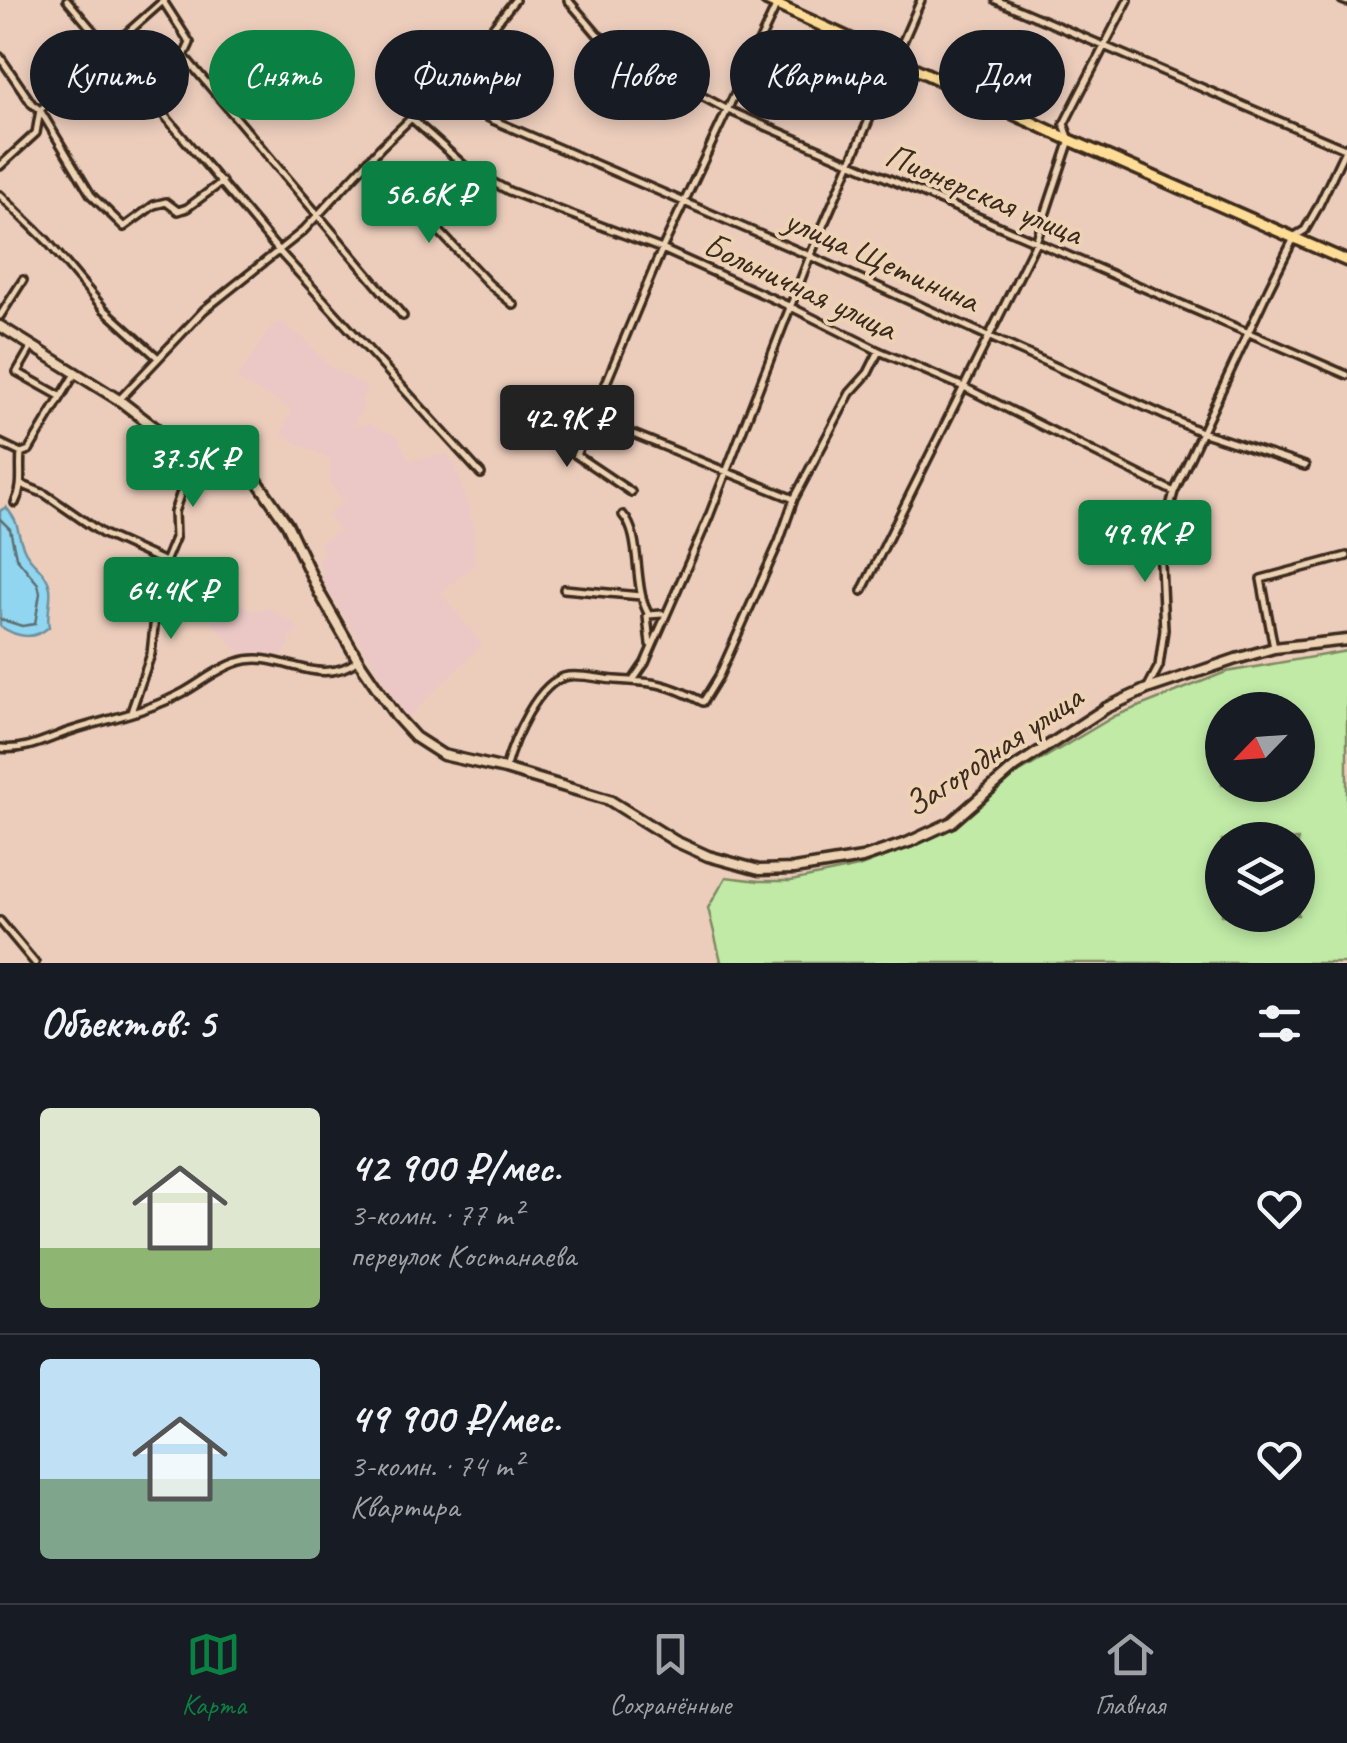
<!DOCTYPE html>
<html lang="ru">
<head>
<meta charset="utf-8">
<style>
	body { margin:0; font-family:Caveat,sans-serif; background:#242831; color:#f1f3f6; height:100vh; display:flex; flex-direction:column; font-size:38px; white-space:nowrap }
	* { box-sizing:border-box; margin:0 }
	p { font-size:32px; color:#9ea1a6 }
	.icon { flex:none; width:55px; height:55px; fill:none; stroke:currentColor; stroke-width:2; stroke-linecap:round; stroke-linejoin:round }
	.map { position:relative; height:963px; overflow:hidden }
	.side { display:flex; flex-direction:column; background:#171b24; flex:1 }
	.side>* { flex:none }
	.top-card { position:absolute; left:30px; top:30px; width:1288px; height:90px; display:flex; gap:20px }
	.needle { width:65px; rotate:245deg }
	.controls { position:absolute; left:1205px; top:692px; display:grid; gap:20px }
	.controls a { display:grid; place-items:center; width:110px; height:110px; border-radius:50%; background:#171b24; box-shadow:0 5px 15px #0003; font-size:50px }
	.price { position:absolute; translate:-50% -85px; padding:0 22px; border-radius:10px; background:#0b8043; color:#fff; font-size:32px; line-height:65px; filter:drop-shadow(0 2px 5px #0008) }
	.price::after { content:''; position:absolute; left:50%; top:60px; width:30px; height:22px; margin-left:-15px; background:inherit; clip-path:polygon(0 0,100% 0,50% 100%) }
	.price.active { background:#222; color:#fff }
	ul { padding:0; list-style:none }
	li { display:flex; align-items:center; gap:30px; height:250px; padding:0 40px }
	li+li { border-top:2px solid #363941 }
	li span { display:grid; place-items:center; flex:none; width:280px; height:200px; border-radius:10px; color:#555 }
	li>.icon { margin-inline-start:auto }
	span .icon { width:120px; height:120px; fill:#fffc; stroke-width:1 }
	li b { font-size:42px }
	h2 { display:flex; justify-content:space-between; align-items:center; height:120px; padding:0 40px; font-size:42px }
	.pill { padding:0 35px; border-radius:45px; background:#171b24; box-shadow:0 5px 15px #0003; font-size:35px; line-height:90px }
	.pill.active { background:#0b8043; color:#fff }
	.menu { display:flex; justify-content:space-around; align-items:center; height:140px; border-top:2px solid #363941; background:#171b24; font-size:28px; color:#9ea1a6 }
	.menu a { display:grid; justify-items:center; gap:5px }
	.menu .active { color:#0b8043 }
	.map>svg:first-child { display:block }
</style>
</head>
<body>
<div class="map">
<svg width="1347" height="963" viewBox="0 0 1347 963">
	<rect width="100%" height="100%" fill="#eccdbc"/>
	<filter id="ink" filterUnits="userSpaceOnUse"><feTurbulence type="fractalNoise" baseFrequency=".01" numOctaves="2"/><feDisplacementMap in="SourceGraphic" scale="20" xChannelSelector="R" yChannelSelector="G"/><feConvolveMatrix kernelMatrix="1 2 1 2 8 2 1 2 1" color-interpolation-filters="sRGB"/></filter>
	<g filter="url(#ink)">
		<path fill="#ebc7c6" d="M280 322 304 339 329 367 367 387 360 402 364 405 352 427 369 424 398 437 409 461 447 454 455 465 473 524 475 564 440 593 482 644 407 718 320 576 324 571 316 560 326 553 320 543 339 530 328 515 345 502 329 482 331 460 282 435 291 409 237 379 273 325Z
			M231 594 251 611 269 608 298 627 283 655 240 653 211 621Z"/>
		<path fill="#c0eaa6" stroke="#7e8a62" stroke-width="2.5" fill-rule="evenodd" d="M1347 651V963H717L721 961 708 908 726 877 759 881H791L858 867 887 856 957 825 1005 781 1115 716 1226 672ZM1222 710H1298V785H1222ZM1222 840H1298V915H1222Z"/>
		<path fill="#90d6f1" stroke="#6e919d" stroke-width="2.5" d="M6 507C22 527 15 529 24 549 30 564 47 570 50 588 52 601 46 613 49 627 33 641 16 637 0 626V511Z"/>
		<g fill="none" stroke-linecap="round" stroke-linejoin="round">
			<path stroke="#5d6f72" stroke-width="2.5" d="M0 519 10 529 16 557 38 584 40 593 35 624 22 626 0 619"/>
			<g stroke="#3b2a1e" stroke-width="12">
				<path id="street" d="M67 0 278 250 481 474
					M568 0 597 34 630 58 728 110 1347 375
					M996 0 1345 149
					M1342 0 1347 2
					M163 1 190 43 184 56 403 316
					M0 57 32 104 40 110 91 195 124 227 154 205 166 202 178 211 187 208 222 182
					M443 89 461 104 493 120 810 256 1201 432 1305 466
					M411 118 468 169 509 191 662 249 791 307 879 351 966 388 1174 492
					M370 158 489 284 514 305
					M0 166 36 133 40 110 163 1
					M0 195 47 241 104 309 157 357
					M0 316 23 280
					M32 346 17 372 60 396
					M119 400 204 310 303 231 381 147 448 83 515 0
					M591 417 794 499
					M0 443 21 453C19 472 24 485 15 503
					M21 453 29 450 76 372
					M138 461 150 466 160 431
					M23 485 45 494 103 534 165 562
					M631 492 576 455 662 249 779 0
					M623 515C643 537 632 587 649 615L662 614
					M564 589 641 596
					M862 591 1036 242 1070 140 1064 124 1128 0
					M647 616 650 644
					M1274 648 1261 579 1347 556
					M634 679 645 663 708 519 810 256 921 0
					M1147 689 1159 666 1164 630 1160 543 1174 492 1269 288 1295 236 1305 230 1317 209 1347 146
					M131 712 151 654 157 599 165 562 175 538 174 512 197 446
					M0 748C24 751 45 740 67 732 106 719 148 712 184 692 202 682 218 668 238 662 280 648 317 691 358 660
					M505 769C513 741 537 681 568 676 583 674 600 679 615 680 654 682 667 683 703 702L719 676 779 542 794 499 850 393 868 373 879 351
					M0 921 35 963"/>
			</g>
			<g stroke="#3b2a1e" stroke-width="15">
				<path id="secondary" d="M0 326 119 400 162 433 198 445 251 472 287 524 320 594 358 660 396 716 415 737 443 755 505 769 609 800 675 841 708 856 759 870 794 869 862 858 909 842 952 822 1015 767 1106 708 1147 689 1236 659 1274 648 1347 640"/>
			</g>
			<g stroke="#3b2a1e" stroke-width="16">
				<path id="primary" d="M766 0 1070 140 1347 261"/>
			</g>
			<use href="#street" stroke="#edd2b4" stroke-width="5"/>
			<use href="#secondary" stroke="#edd2b4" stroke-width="8"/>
			<use href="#primary" stroke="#ffdd96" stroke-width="9"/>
		</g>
	</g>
	<g text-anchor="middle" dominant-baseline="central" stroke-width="8" stroke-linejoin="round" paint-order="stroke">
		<g font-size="35" fill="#3b2a1e" stroke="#edd2b4">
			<text transform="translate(984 194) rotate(23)">Пионерская улица</text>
			<text transform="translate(882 260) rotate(24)">улица Щетинина</text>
			<text transform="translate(800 286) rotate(25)">Больничная улица</text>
			<text transform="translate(993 751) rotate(-34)">Загородная улица</text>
		</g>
	</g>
</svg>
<div class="controls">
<a><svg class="needle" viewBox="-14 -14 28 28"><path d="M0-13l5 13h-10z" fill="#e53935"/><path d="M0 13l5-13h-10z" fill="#9ea1a6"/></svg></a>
<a><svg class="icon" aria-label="layers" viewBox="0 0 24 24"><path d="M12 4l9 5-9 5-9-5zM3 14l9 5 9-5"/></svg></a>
</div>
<b class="price" style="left:429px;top:246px">56.6K ₽</b>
<b class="price active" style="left:567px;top:470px">42.9K ₽</b>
<b class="price" style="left:193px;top:510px">37.5K ₽</b>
<b class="price" style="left:1145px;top:585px">49.9K ₽</b>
<b class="price" style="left:171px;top:642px">64.4K ₽</b>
<div class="top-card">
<a class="pill">Купить</a>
<a class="pill active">Снять</a>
<a class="pill">Фильтры</a>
<a class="pill">Новое</a>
<a class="pill">Квартира</a>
<a class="pill">Дом</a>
</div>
</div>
<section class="side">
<h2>Объектов: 5<svg class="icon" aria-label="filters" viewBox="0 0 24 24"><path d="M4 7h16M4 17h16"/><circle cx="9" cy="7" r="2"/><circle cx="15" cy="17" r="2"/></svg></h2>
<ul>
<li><span style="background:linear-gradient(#dfe7d0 70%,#8fb573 0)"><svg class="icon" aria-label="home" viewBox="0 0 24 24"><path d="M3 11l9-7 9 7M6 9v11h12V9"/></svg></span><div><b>42 900 ₽/мес.</b><p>3-комн. · 77 m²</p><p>переулок Костанаева</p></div><svg class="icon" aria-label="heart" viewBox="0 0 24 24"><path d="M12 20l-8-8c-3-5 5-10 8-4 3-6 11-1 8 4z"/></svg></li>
<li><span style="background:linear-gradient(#bfe0f5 60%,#7fa58c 0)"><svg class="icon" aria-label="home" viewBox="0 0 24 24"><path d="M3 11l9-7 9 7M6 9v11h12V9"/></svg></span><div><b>49 900 ₽/мес.</b><p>3-комн. · 74 m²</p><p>Квартира</p></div><svg class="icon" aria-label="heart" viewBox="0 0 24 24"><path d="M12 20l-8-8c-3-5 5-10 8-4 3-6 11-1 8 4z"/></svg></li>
</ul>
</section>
<nav class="menu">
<a class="active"><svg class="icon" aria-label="map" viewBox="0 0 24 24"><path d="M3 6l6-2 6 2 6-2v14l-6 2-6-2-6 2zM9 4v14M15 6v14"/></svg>Карта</a>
<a><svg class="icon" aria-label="saved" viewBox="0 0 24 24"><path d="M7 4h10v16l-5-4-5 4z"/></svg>Сохранённые</a>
<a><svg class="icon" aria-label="home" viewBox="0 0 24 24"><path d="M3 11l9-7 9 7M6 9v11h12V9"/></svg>Главная</a>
</nav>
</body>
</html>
